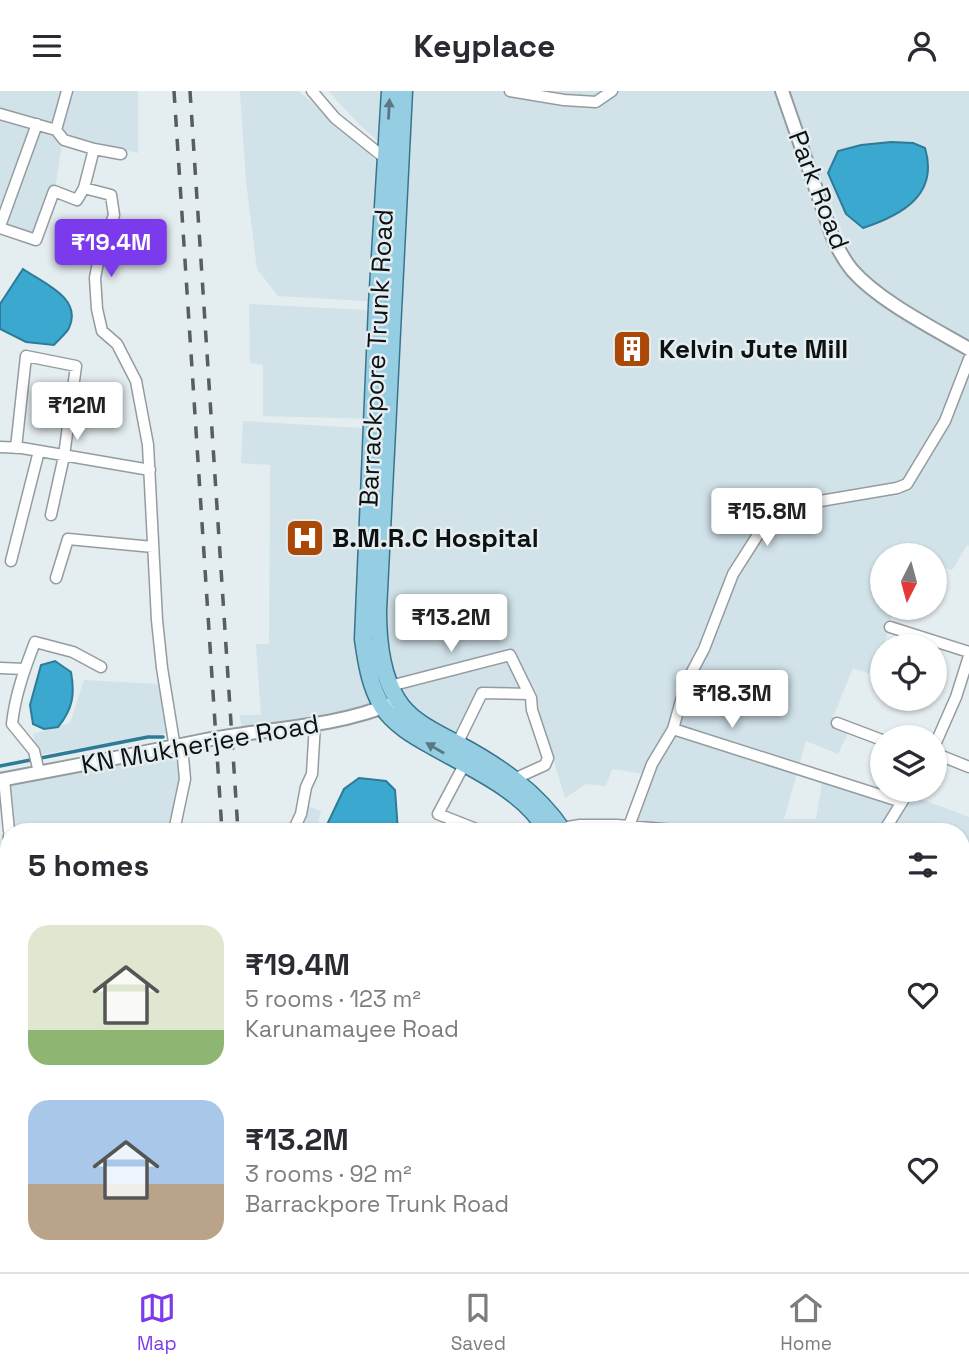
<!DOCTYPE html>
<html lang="en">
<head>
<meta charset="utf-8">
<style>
	body { margin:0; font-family:"Space Grotesk",sans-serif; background:#f2f2f3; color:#2b2b33; height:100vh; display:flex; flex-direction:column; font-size:26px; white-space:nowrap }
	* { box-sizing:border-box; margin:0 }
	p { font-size:23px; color:#7c7c81 }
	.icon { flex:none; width:38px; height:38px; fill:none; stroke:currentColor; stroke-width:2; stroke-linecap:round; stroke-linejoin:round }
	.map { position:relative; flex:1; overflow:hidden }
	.sheet { position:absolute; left:0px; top:732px; width:970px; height:450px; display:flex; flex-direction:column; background:#fff; border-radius:28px 28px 0 0; box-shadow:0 2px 5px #0004 }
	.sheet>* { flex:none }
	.needle { width:46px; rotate:186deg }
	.fabs { position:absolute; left:870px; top:452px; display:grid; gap:14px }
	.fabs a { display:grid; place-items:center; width:77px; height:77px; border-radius:50%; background:#fff; box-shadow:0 2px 5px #0004; font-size:35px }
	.price { position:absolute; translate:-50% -60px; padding:0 16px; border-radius:7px; background:#fff; color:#222; font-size:23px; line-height:46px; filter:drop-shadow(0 2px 4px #0008) }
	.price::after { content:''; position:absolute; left:50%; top:42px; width:21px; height:16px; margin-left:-10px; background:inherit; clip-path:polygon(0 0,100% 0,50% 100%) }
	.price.current { background:#7c3aed; color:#fff }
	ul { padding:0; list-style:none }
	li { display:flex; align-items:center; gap:21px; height:175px; padding:0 28px }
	li span { display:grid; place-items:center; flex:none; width:196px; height:140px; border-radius:21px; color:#555 }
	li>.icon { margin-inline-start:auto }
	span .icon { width:84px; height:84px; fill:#fffc; stroke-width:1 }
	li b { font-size:30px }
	h2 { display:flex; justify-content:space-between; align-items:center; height:84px; padding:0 28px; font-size:30px }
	header { display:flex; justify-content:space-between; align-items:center; height:91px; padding:0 28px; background:#fff; font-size:32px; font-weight:600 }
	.dock { display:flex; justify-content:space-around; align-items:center; height:98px; border-top:2px solid #e1e1e2; background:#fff; font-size:19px; color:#7c7c81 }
	.dock a { display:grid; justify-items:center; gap:4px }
	.dock .current { color:#7c3aed }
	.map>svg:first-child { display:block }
</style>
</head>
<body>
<header><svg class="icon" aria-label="menu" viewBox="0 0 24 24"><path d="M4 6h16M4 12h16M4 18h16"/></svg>Keyplace<svg class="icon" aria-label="person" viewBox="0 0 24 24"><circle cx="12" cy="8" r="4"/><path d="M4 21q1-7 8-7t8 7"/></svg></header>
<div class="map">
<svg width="969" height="1181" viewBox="0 0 969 1181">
	<rect width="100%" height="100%" fill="#e4edf0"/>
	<path fill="#d1e2e9" d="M0 0H62L52 35 0 18Z
		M72 0H138V62L68 47 61 38Z
		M240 0H299L389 81 382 211 278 205 257 178 246 90Z
		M328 0H395L391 62 360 34Z
		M408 0H777L820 129 840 170 851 164 787 0H969V455L967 454 952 479 935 474 934 464H882V516H894L884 555H882L877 585 853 577 830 633 848 642 838 663 806 650 784 728H816L823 686 898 706 878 740H739L632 733 653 677 675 644 690 595 736 480 726 481 724 498 680 594 669 639 646 674 644 683 612 678 606 695 586 693 565 707 534 604 509 557 390 590 382 497Z
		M0 27 55 43 62 53 55 98 35 144 0 135Z
		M249 213 384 220 379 328 263 325V274L250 272Z
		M243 330 378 338 372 494 373 568 386 611 329 626 242 639 240 624H261L256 553H269L270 407V374L241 372Z
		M508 568 522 599 479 601 453 658 393 599Z
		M84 589 158 593 168 642 38 664 33 643 70 632Z
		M180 661 177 715 170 740H13V728L7 690Z
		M910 704 969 726V806L961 802V740H888Z
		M307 715 321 720 316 740H252L251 734 299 736Z
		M961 864H969V1181H724L721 1173 961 1172Z"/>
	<path fill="#95defc" d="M0 864 9 866V917L0 915Z"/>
	<path fill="#3aa8cf" stroke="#2d7b96" stroke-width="2" d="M891 51 913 52 925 57C939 104 902 124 863 137L846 123 828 82 838 60 861 54Z
		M23 178C43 192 83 207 69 237 66 243 58 249 54 254L26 251 0 238V213Z
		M55 570 71 581C75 603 73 618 58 636L44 638 33 633 30 614 41 574Z
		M359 687 386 690 395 699 398 740H324L344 698Z"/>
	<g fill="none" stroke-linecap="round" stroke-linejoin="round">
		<path stroke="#2d7b96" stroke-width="3.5" d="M0 675 148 646H163"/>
		<g stroke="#949c9f" stroke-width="13">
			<path id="minor" d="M312 0 335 27 386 68
				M510 0 564 9 596 11 612 0
				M0 23 56 39
				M56 39 64 49 94 58 84 97 111 104 114 124 99 166 95 187 97 218 102 240 117 253 136 290 148 354 157 529 162 577 175 657
				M56 39 67 0
				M94 58 121 63
				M0 135 37 33
				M0 137 36 149 54 100 77 109 84 97
				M0 356 22 357 150 379
				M16 357 26 265 76 275 64 365 51 424
				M11 470 39 360
				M56 487 68 448 153 456
				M890 536 969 561
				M0 577 25 578
				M390 595 510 564 531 607 532 619 548 667 545 674 514 688
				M837 632 882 649
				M673 638 902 711
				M457 653 482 602 529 603
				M934 656 956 606 969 565
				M934 662 969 676
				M464 674 438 723 481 740
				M39 681 34 660 12 633C15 604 25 577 35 551L73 561 101 576
				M4 688 9 740
				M629 735 652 673 673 638 686 592 704 558 733 483 761 439 775 425 791 415 897 397 907 393 945 330 969 268
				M561 737 580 734H617L686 740
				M174 740 185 688 182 655
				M293 740 301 723 306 696 312 683 315 633
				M884 740 910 698
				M0 768 8 769 9 744
				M961 806 969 811
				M961 871 969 873
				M0 917 9 919
				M0 1049 9 1023
				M0 1105 9 1107
				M512 1172 533 1179
				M811 1172 814 1181
				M0 1177 13 1181
				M22 1181 24 1172
				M152 1181 154 1172
				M347 1181 350 1172
				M443 1181 446 1175 468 1181
				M476 1181 478 1172
				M577 1181 579 1172"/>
		</g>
		<g stroke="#949c9f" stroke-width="16">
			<path id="tertiary" d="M782 0 833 147C838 158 844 169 852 179 879 210 933 237 969 258
				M0 689C69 676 138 663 206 649 268 637 332 637 391 613"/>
		</g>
		<g stroke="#38758c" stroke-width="19">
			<path id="primary" d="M390 0 377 214 363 548C366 570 370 596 382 615 393 633 414 645 432 655 472 678 523 699 547 740
				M404 0 378 520C378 549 381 583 397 608 410 630 435 641 456 652 498 674 537 701 563 740
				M683 1172 686 1181
				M701 1172 703 1181"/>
		</g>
		<use href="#minor" stroke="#fff" stroke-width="10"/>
		<use href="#tertiary" stroke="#fff" stroke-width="12"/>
		<use href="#primary" stroke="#95cde2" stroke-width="16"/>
		<path stroke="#585d5f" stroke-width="3.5" stroke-dasharray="12 12" stroke-linecap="butt" d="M174 0 222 740
			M190 0 238 740
			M241 1172V1181
			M266 1172V1181"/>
	</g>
	<defs><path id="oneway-solid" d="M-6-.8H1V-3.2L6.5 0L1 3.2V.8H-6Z" transform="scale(1.75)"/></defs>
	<g fill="#587884">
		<use href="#oneway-solid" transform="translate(389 18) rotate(-87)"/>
		<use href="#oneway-solid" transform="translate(435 657) rotate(-150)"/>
	</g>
	<defs>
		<g id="building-square" transform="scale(2.0125)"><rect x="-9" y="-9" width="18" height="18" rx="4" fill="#aa4808" stroke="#e4edf0"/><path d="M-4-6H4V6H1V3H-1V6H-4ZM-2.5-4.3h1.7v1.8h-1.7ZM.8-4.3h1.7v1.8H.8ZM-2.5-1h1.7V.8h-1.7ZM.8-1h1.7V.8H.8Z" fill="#fff"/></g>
		<g id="hospital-square" transform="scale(2.0125)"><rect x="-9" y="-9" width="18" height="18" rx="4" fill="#aa4808" stroke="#e4edf0"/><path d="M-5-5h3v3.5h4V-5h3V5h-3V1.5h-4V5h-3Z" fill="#fff"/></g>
	</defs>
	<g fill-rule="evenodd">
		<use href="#building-square" x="632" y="258"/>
		<use href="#hospital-square" x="305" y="447"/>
	</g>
	<g text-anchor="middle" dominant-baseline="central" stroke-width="5" stroke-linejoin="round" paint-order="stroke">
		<g font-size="26" fill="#0e1112" stroke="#e4edf0">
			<text transform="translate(819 99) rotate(69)">Park Road</text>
			<text transform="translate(376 267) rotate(-87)">Barrackpore Trunk Road</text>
			<text transform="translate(200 653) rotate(-10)">KN Mukherjee Road</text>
		</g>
		<g font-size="26" font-weight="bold" fill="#0e1112" stroke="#e4edf0" text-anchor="start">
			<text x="659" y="258">Kelvin Jute Mill</text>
			<text x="332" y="447">B.M.R.C Hospital</text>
		</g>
	</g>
</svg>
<div class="fabs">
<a><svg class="needle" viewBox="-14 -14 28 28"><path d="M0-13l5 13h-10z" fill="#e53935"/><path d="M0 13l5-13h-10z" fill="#7c7c81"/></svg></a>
<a><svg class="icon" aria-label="locate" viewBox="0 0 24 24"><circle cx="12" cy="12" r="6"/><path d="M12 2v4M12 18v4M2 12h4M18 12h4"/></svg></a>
<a><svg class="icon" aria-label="layers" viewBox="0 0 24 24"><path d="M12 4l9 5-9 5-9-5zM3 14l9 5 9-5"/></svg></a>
</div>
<b class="price current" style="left:111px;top:188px">₹19.4M</b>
<b class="price" style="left:77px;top:351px">₹12M</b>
<b class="price" style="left:767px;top:457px">₹15.8M</b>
<b class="price" style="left:451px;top:563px">₹13.2M</b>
<b class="price" style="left:732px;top:639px">₹18.3M</b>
<section class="sheet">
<h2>5 homes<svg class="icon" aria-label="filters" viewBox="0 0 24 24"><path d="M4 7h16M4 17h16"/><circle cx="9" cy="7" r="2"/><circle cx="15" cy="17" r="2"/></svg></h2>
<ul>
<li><span style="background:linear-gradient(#dfe7d0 75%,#8fb573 0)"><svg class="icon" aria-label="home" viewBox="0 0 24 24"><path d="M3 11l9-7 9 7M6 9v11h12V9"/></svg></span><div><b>₹19.4M</b><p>5 rooms · 123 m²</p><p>Karunamayee Road</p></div><svg class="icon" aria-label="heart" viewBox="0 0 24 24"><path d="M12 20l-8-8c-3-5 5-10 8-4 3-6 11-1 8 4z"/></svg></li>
<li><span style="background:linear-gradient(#a9c7e8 60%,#b9a48a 0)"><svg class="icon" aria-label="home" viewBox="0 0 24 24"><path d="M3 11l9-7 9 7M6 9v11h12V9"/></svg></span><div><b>₹13.2M</b><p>3 rooms · 92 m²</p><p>Barrackpore Trunk Road</p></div><svg class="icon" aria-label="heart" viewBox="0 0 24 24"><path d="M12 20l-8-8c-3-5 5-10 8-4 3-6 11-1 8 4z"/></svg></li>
</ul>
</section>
</div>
<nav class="dock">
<a class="current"><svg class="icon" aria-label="map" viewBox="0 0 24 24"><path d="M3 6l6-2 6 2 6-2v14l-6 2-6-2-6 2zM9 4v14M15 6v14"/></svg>Map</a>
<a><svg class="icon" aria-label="saved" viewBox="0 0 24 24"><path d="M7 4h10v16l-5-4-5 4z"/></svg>Saved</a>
<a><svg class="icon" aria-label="home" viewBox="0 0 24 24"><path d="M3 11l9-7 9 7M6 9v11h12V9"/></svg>Home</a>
</nav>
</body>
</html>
